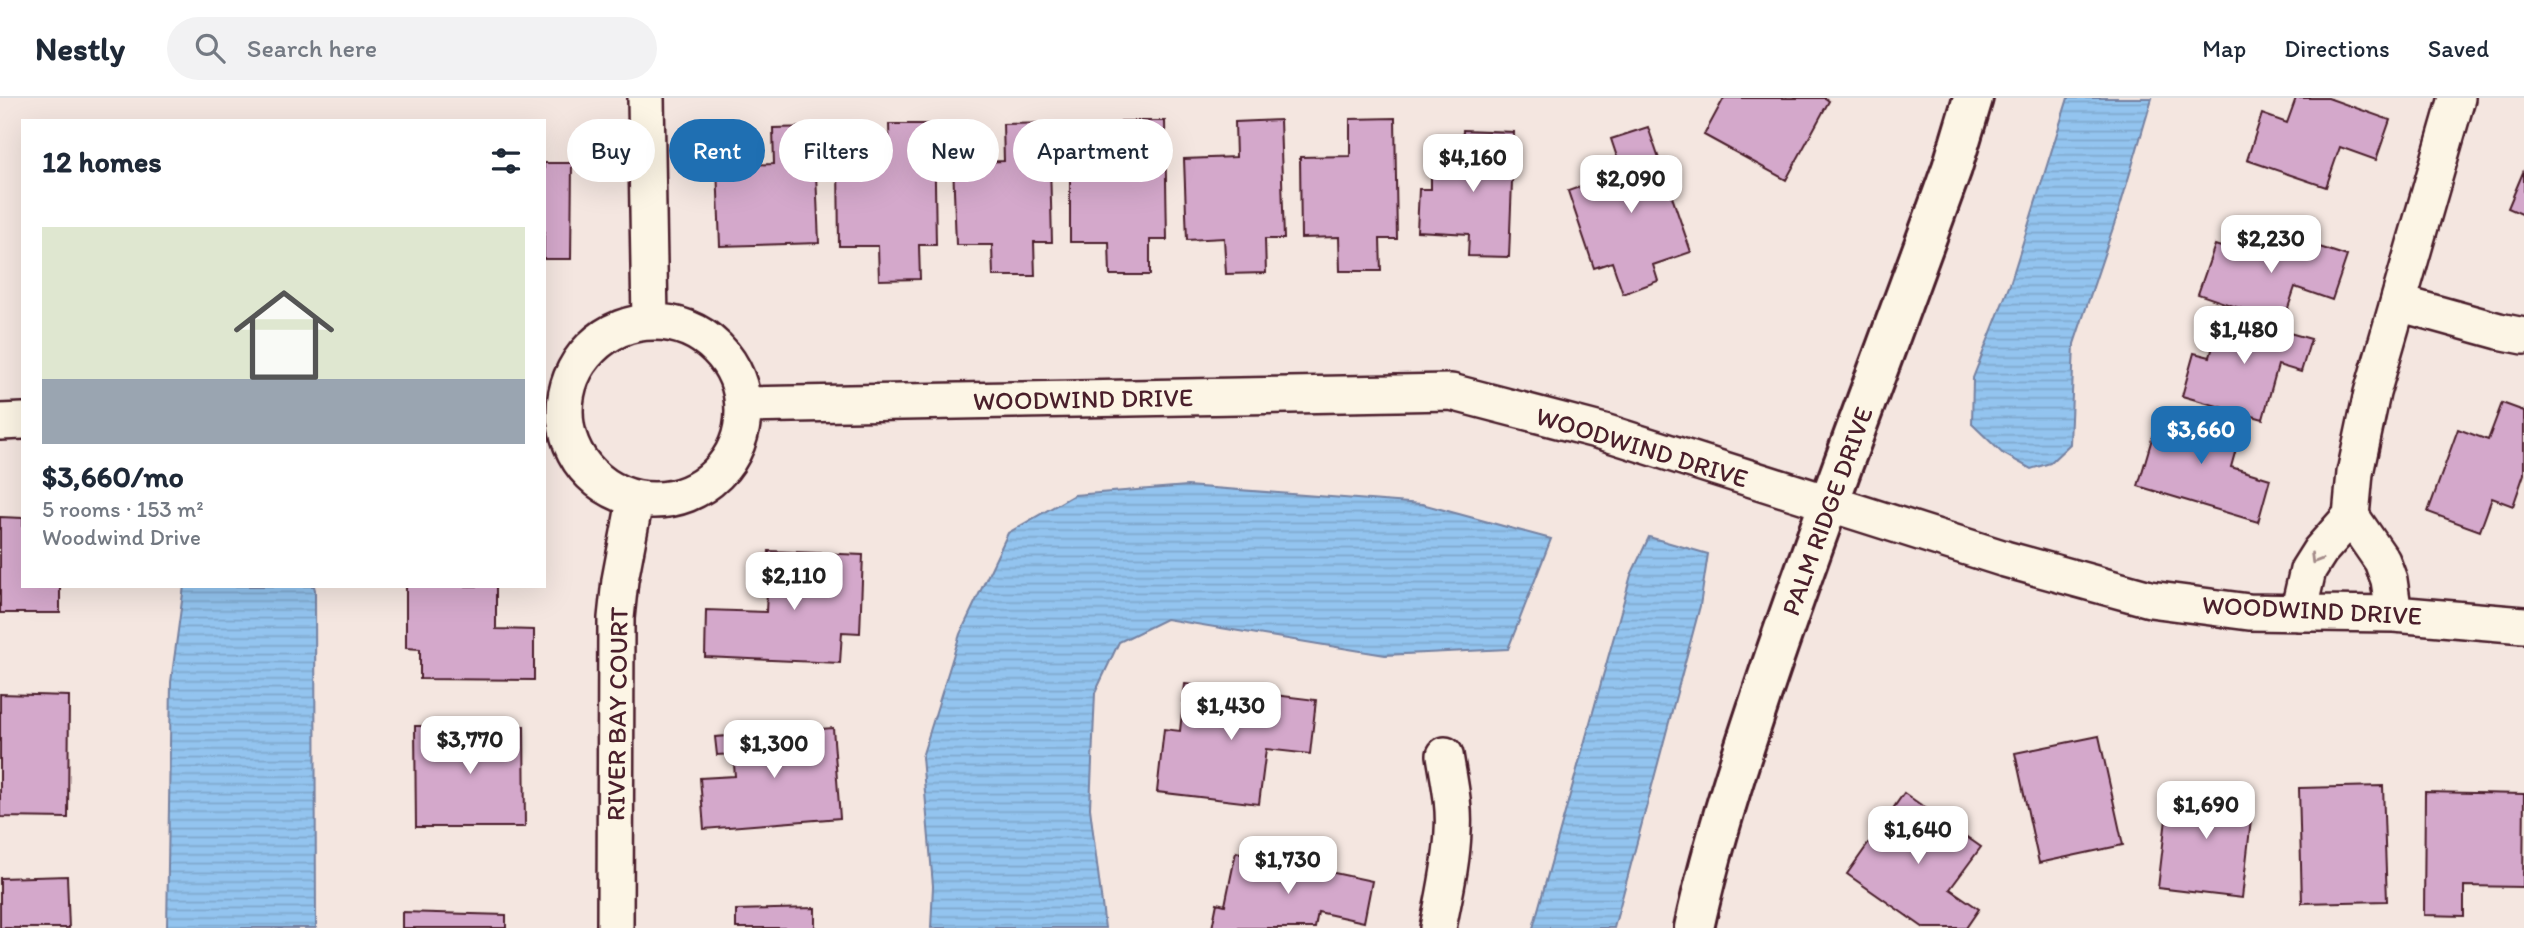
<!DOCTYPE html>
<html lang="en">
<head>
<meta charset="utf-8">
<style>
	body { margin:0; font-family:Itim,sans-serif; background:#f2f2f3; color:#1f2937; height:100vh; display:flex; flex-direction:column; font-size:26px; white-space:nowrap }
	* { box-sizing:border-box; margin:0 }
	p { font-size:23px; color:#747a83 }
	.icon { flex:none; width:38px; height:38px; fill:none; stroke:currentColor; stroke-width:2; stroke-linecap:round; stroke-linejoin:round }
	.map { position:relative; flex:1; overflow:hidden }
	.sheet { position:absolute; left:21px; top:21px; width:525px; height:469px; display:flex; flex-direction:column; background:#fff; border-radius:0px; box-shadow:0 7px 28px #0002 }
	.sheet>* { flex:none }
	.guide { position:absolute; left:567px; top:21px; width:665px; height:63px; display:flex; gap:14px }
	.price { position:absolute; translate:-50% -60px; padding:0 16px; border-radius:14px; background:#fff; color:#222; font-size:23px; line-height:46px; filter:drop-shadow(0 2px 4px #0008) }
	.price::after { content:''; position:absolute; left:50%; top:42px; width:21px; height:16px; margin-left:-10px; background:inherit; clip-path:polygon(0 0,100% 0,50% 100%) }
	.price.active { background:#1f6fb2; color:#fff }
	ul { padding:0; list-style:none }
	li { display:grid; align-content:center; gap:14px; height:371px; padding:0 21px }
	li+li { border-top:2px solid #e0e1e3 }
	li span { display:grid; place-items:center; height:217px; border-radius:0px; color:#555 }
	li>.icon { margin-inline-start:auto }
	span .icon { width:126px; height:126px; fill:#fffc; stroke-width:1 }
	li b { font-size:30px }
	h2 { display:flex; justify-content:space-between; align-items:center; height:84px; padding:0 21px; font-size:30px }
	.tag { padding:0 24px; border-radius:32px; background:#fff; box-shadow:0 7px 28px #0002; font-size:24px; line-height:63px }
	.tag.active { background:#1f6fb2; color:#fff }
	header { display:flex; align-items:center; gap:42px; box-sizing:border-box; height:98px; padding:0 35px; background:#fff; border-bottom:2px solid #e0e1e3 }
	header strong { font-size:33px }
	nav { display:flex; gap:38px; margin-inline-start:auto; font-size:24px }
	.search { width:490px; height:63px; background:#f2f2f3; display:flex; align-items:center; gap:18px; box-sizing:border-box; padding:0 24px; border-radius:38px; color:#747a83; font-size:26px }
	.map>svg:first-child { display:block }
</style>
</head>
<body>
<header>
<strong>Nestly</strong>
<div class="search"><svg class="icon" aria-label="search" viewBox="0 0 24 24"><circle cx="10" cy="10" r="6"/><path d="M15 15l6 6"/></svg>Search here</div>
<nav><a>Map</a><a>Directions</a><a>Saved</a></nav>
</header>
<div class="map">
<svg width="2524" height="830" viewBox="0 0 2524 830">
	<defs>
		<pattern id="water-rules" width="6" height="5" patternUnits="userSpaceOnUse" patternTransform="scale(1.75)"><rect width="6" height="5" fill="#93c4ef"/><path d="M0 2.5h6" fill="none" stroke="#80a8cd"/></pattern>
	</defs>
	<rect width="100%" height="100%" fill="#f4e6e0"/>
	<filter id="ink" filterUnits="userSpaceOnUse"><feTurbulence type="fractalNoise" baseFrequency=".0143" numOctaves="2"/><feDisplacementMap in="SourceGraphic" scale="14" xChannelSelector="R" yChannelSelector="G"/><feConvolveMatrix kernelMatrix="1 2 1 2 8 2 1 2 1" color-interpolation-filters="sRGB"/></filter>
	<g filter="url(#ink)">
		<path fill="url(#water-rules)" stroke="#7682a1" stroke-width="2" d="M2068 0H2152L2120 109 2074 246 2070 346 2050 365 2031 371 2002 355 1972 326 1973 280 2010 186Z
			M1187 388 1422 406 1551 441 1508 551 1385 557 1166 521 1119 544 1095 595 1090 710 1105 830H931L933 788 922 659 960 536 1008 435 1074 397Z
			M1649 439 1708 456 1700 508 1614 830H1533L1631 477Z
			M184 488H314L315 492 316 830H167L171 584Z"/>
		<path fill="#d4a8cb" stroke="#4a1f2b" stroke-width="2" d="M1724 0H1825L1829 3 1786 82 1704 37Z
			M2296 0H2328L2390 22 2376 62 2340 49 2326 89 2247 62 2262 16 2287 25Z
			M1395 20 1397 141H1380L1381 173H1340L1339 139 1301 140 1300 59 1350 58V21Z
			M1280 22 1284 141H1265L1266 175 1226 176 1224 140 1187 142 1184 61 1236 59 1235 24Z
			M1121 23H1165L1167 142H1150V177H1110L1109 144H1070V62H1121Z
			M1049 25 1052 144H1034L1035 178H993L992 147H956L953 65 1004 63 1003 26Z
			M889 26H934L936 147H919L920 181 879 182 878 148H839L838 65 890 64Z
			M814 29 819 145 720 148 717 68 774 66 773 30Z
			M1648 29 1691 154 1653 167 1658 183 1623 196 1612 164 1594 170 1568 93 1622 74 1611 41Z
			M1463 32 1514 34 1509 159 1468 158 1469 136 1417 133 1419 91H1431V61L1462 62Z
			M544 65H572L571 161H544Z
			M2524 72V117L2508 110Z
			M2261 130 2347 158 2332 202 2295 189 2283 225 2198 196 2215 147 2252 159Z
			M2222 216 2311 241 2301 274 2278 267 2263 321 2182 298 2194 255 2210 259Z
			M2502 305 2524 313V376L2513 408 2492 400 2480 433 2428 414 2458 331 2488 342Z
			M2161 310 2241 333 2231 369 2270 381 2258 424 2138 388Z
			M0 419 23 420V488H60V515H0Z
			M769 453 863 457 860 535 842 534 840 565 705 559 706 512 766 514Z
			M406 488H496V531L534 532V582L420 581V551L406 550Z
			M1185 586 1316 602 1310 656 1266 651 1259 706 1157 694 1164 631 1180 633Z
			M0 596 69 598 68 720 0 719Z
			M415 628H524L525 729H416Z
			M833 630 840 720 704 731 700 680 735 678 733 656 717 657 715 639Z
			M2099 638 2123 747 2039 765 2015 655Z
			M2170 686 2254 696 2242 800 2158 790Z
			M2383 688 2387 803 2302 805 2299 690Z
			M2425 694 2524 696 2523 789 2464 788V818L2424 817Z
			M1904 695 1981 749 1950 791 1979 811 1966 830H1924L1847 776Z
			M1236 754 1372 783 1364 824 1318 814 1315 830H1212L1217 805 1225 807Z
			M67 778 69 830H0V780Z
			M815 810V830H736V812Z
			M402 814 506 817V830H402Z"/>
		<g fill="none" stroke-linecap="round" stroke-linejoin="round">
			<g stroke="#4a1f2b" stroke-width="40">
				<path id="minor" d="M646 0 650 223
					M2398 205 2499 233 2524 238
					M565 313a89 89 0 1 1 178 0a89 89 0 1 1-178 0Z
					M744 307 1451 294 1604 334 2005 461 2150 501 2249 514 2394 516 2524 527
					M0 324 23 323
					M2351 418 2382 463 2389 482 2394 516
					M2298 515 2308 472 2320 453 2351 418 2355 375 2372 295 2457 0
					M615 830 616 520 620 482 635 403
					M1438 830C1444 798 1452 766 1453 733 1455 708 1449 682 1445 657"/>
			</g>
			<g stroke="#4a1f2b" stroke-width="44">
				<path id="tertiary" d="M1694 830C1714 738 1744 649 1774 560 1830 396 1893 234 1952 70L1973 0"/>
			</g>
			<use href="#minor" stroke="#fcf5e5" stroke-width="35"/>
			<use href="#tertiary" stroke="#fcf5e5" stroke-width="38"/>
		</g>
		<defs><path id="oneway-chevron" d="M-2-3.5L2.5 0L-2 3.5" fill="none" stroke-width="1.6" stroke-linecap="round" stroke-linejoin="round" transform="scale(1.75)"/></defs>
		<use stroke="#a38a88" href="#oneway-chevron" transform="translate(2315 461) rotate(121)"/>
	</g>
	<g text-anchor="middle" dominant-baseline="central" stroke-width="5" stroke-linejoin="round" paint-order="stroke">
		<g font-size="26" fill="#4a1f2b" stroke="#fcf5e5">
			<text transform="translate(1083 301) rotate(-1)">WOODWIND DRIVE</text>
			<text transform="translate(1642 349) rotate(17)">WOODWIND DRIVE</text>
			<text transform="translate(1827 413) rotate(-70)">PALM RIDGE DRIVE</text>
			<text transform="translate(2312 512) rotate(3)">WOODWIND DRIVE</text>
			<text transform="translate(617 616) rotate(-89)">RIVER BAY COURT</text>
		</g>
	</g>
</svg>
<b class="price" style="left:1473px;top:96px">$4,160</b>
<b class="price" style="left:1631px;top:117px">$2,090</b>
<b class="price" style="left:2271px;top:177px">$2,230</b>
<b class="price" style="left:2244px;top:268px">$1,480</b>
<b class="price active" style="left:2201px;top:368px">$3,660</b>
<b class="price" style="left:794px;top:514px">$2,110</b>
<b class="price" style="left:1231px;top:644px">$1,430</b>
<b class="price" style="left:470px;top:678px">$3,770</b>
<b class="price" style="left:774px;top:682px">$1,300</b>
<b class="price" style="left:2206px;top:743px">$1,690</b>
<b class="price" style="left:1918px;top:768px">$1,640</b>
<b class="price" style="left:1288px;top:798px">$1,730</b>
<div class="guide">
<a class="tag">Buy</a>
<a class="tag active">Rent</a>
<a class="tag">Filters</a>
<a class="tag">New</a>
<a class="tag">Apartment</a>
</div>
<section class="sheet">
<h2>12 homes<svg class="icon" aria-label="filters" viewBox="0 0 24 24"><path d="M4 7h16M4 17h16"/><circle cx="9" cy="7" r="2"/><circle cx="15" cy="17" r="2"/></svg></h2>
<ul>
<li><span style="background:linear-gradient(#dfe7d0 70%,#9aa5b1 0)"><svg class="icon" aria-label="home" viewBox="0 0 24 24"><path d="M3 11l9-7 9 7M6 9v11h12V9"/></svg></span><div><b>$3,660/mo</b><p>5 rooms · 153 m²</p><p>Woodwind Drive</p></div></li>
</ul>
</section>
</div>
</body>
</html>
